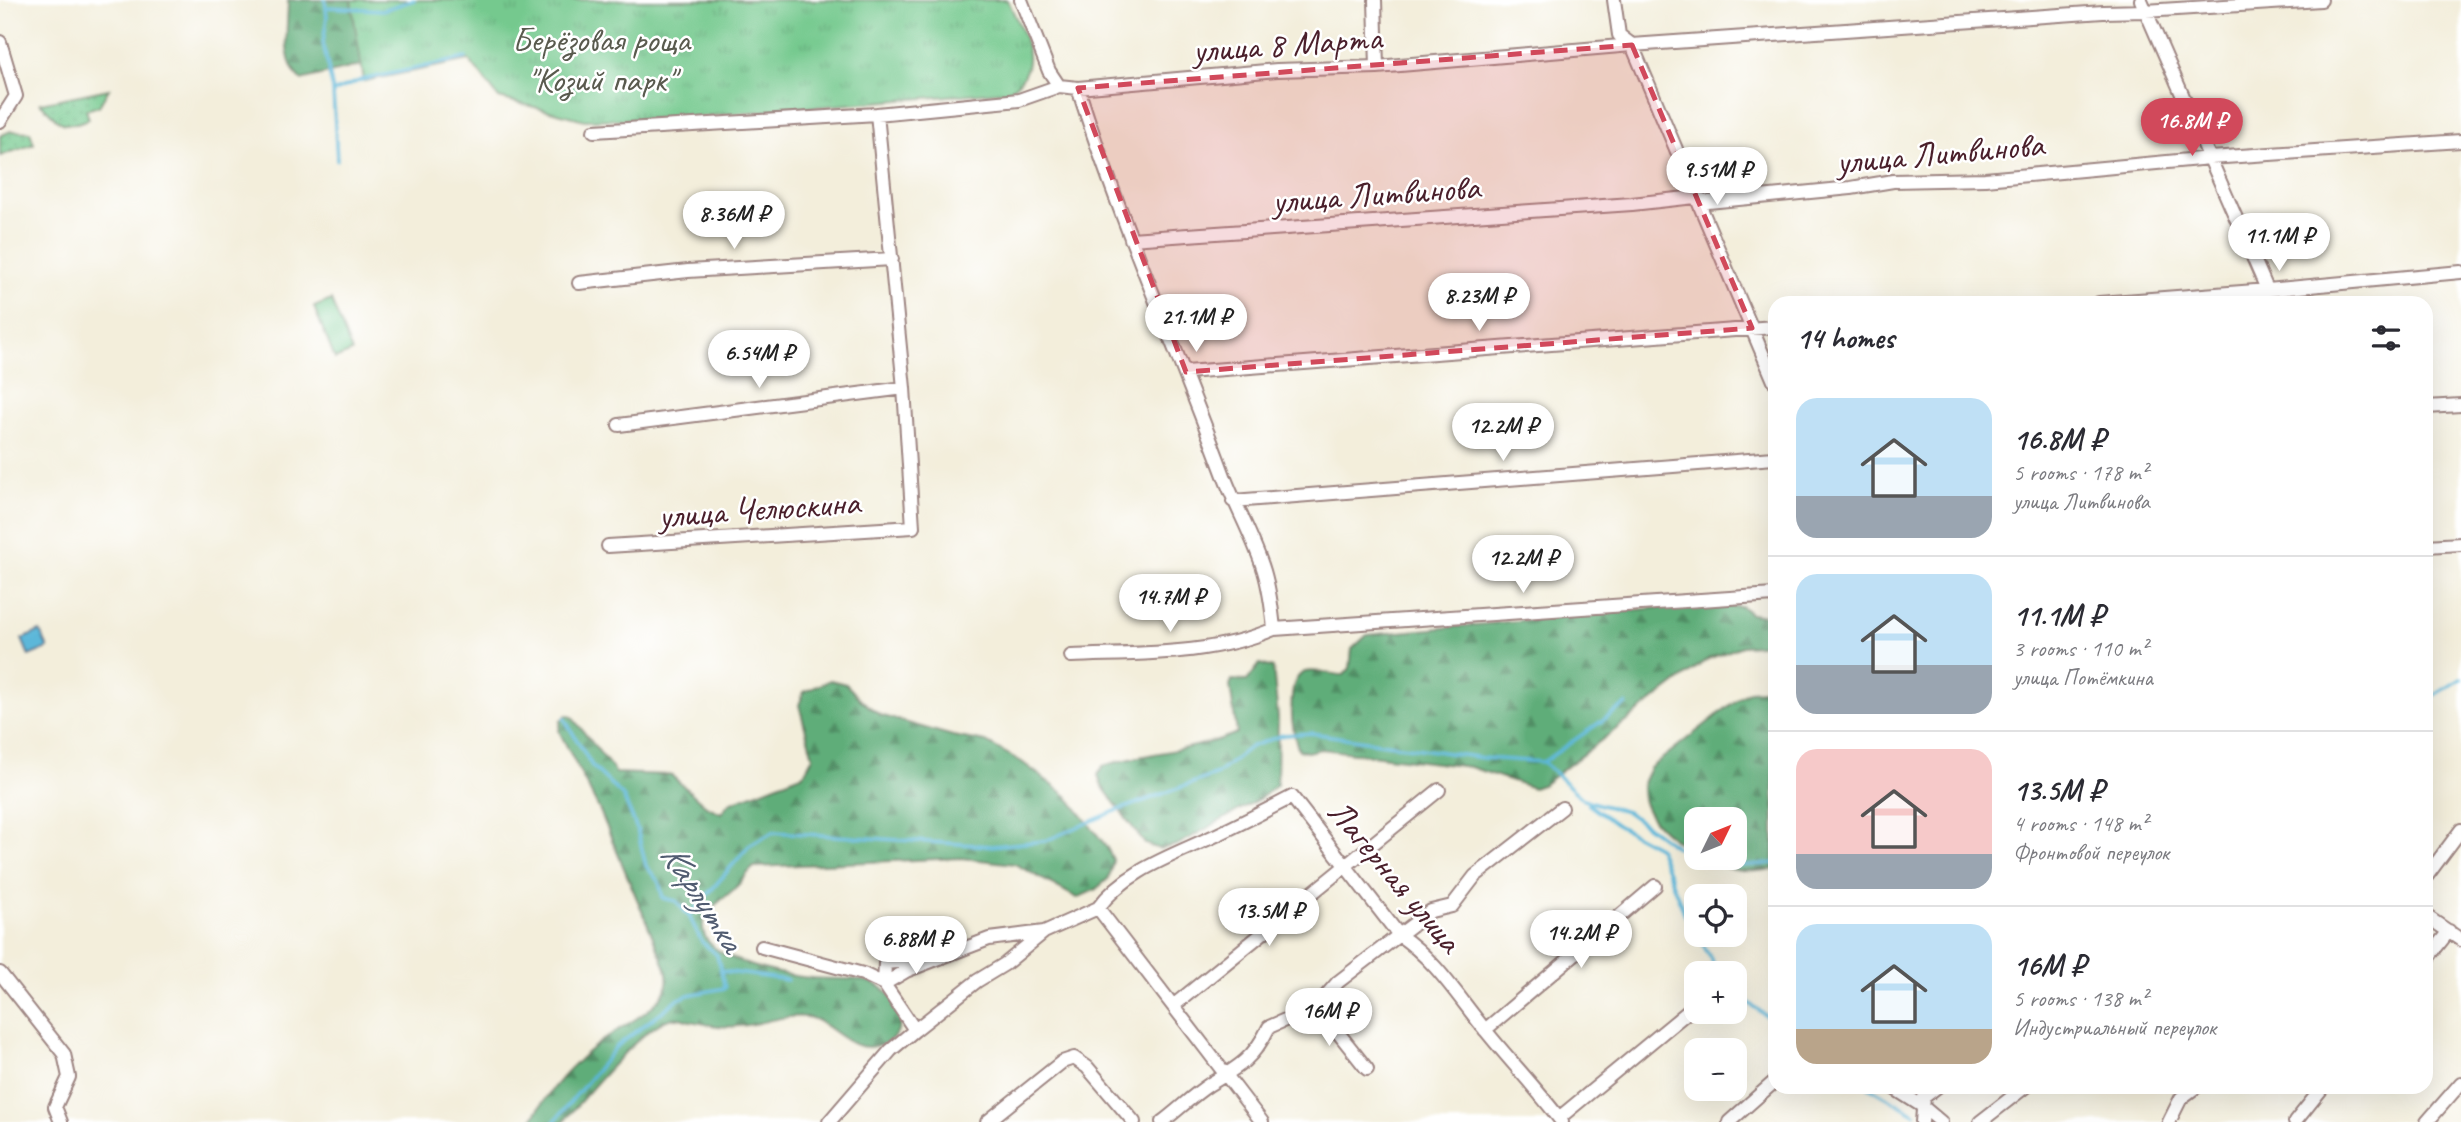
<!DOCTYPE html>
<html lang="en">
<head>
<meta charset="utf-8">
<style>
	body { margin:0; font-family:Caveat,sans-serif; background:#f2f2f3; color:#2b2b33; height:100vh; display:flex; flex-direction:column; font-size:26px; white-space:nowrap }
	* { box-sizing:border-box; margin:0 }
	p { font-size:23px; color:#7c7c81 }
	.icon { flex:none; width:38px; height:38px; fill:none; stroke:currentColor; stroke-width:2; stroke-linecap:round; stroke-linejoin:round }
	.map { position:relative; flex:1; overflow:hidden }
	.side { position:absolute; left:1768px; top:296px; width:665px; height:798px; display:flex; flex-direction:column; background:#fff; border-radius:21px; box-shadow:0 7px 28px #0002 }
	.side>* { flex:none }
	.needle { width:46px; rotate:47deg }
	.buttons { position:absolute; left:1684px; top:807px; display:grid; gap:14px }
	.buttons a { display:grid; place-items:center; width:63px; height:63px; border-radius:14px; background:#fff; box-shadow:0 7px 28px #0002; font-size:35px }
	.price { position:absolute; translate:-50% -60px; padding:0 16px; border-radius:24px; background:#fff; color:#222; font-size:23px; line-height:46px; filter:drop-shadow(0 2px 4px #0008) }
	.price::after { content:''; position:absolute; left:50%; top:42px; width:21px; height:16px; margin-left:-10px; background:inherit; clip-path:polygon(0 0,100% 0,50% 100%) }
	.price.active { background:#d1495b; color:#fff }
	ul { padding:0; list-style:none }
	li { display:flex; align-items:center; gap:21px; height:175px; padding:0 28px }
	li+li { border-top:2px solid #e1e1e2 }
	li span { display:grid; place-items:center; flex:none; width:196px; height:140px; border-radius:21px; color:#555 }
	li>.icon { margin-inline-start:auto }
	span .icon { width:84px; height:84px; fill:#fffc; stroke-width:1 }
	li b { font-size:30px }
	h2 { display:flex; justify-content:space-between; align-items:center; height:84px; padding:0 28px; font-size:30px }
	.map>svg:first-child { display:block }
</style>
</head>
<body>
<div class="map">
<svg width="2461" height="1122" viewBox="0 0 2461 1122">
	<defs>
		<pattern id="grass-dots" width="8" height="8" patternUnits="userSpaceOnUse" patternTransform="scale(1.75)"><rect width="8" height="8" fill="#74c98e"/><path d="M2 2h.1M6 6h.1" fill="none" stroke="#66ac7b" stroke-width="1.8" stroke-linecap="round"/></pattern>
		<pattern id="forest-firs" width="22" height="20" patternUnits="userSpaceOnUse" patternTransform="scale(1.75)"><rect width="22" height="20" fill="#5fad79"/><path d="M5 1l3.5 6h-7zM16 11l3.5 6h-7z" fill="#508c63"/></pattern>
		<pattern id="park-tufts" width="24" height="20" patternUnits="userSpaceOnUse" patternTransform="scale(1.75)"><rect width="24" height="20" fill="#74c98e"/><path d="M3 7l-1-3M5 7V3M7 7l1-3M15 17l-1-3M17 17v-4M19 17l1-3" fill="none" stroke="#66ac7b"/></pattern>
	</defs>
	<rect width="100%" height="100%" fill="#fff"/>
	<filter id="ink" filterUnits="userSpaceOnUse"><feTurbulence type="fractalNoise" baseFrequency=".0143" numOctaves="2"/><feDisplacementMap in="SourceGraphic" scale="14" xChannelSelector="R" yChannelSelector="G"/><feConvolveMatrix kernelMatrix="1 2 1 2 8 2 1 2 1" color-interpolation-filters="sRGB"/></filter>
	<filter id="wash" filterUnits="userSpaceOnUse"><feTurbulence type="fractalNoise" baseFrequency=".00686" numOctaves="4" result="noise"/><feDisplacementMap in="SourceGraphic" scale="28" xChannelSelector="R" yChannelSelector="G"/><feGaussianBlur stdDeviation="1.57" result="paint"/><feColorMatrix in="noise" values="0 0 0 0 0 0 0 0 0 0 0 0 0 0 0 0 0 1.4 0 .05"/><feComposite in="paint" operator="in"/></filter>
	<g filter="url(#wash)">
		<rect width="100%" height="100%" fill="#f3eedb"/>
		<path fill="url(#grass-dots)" stroke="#5f745c" stroke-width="2" d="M109 89 99 106 86 110 89 119C60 130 61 123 40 103Z
			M11 131 30 132 34 144 0 156V136Z"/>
		<path fill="url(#forest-firs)" stroke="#546652" stroke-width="2" d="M288 0H351L362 65 301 80C280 60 288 26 288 0Z
			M1676 606H1692L1703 608 1741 606 1751 614 1774 617V644L1742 646 1708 659 1544 784 1533 788 1470 767 1321 749 1307 752 1299 750C1292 735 1284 679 1305 672 1317 669 1332 675 1344 675L1350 668 1352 649 1367 635Z
			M1260 664 1273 668 1278 717 1277 785 1259 799 1177 845 1159 849 1145 844 1102 786 1098 775 1103 766C1147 752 1194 751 1237 733L1230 686 1232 680 1247 681Z
			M830 680 846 684 861 700 880 715 953 736 986 742 1022 762 1067 796 1106 846 1113 860 1109 878 1095 890 1077 898 1015 864 962 858 754 867C748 872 745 876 740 883 730 896 703 908 703 926 701 960 786 976 811 978 832 980 856 976 875 984 890 990 894 1003 902 1016 900 1029 896 1039 883 1044 850 1058 831 1020 806 1017 783 1014 760 1025 738 1026 722 1028 705 1024 690 1021 686 1020 679 1017 674 1018 645 1021 584 1098 563 1122H531C547 1091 574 1061 603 1040 623 1025 649 1015 663 994 669 985 668 977 666 968L600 811 559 731 561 720 567 715 572 717 616 773 671 775 706 806 721 813 729 803 804 774 813 757 799 705 804 692Z
			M1774 689V869C1742 874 1733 872 1704 858H1734V819H1696V854C1673 839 1637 817 1643 784 1644 779 1648 773 1650 768L1739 698 1750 691Z"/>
		<path fill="url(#park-tufts)" stroke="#5f745c" stroke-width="2" d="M351 0H1008C1021 32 1046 66 1008 91L684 118 585 120 499 98 469 60 364 81Z"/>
		<path fill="#74c98e" stroke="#5f745c" stroke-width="2" d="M331 300 352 352 335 359 314 307Z"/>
		<path fill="#5bb7d9" stroke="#526b82" stroke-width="2" d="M40 631 48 648 29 656 22 639Z"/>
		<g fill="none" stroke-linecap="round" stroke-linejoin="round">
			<path stroke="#5bb7d9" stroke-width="3.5" d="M325 0 327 17 323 43 333 92 337 160
				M327 7 383 10 414 0
				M333 92 361 80 466 58
				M2426 698 2432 697 2461 679
				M1543 762 1626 704
				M1588 804 1617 825 1658 847 1685 915 1696 933
				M1698 858C1720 869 1751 866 1774 863
				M689 916 749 846 773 832 992 846 1045 841 1113 812 1217 774 1250 747 1283 735 1311 733 1483 758 1543 762 1584 800 1627 812 1676 847 1696 856
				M1697 934 1716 968
				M723 971 787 980
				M1734 991 1774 1022
				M1869 1087 1915 1114
				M554 1122 616 1047 677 1000 688 995 725 988 717 955 702 942 689 916 676 901 663 898 659 882 646 866 637 829 623 796 592 766 564 718"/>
		</g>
	</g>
	<g filter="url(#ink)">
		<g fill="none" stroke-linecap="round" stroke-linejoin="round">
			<g stroke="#9e8683" stroke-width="16">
				<path id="minor" d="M1021 0 1049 71 1059 86
					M1375 0 1377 67
					M1614 0 1619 35 1632 45 1774 381
					M2141 0 2273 303
					M0 42 16 96 0 121
					M1078 88C1119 219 1175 344 1223 473 1235 506 1254 538 1264 571 1270 591 1272 609 1274 629
					M594 131 877 114 1019 100 1059 86 1078 88 1277 70 1377 67 1632 45 2103 12 2145 11 2321 0
					M1131 239 1632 204 1695 197 1708 202 1851 188 1893 181 1985 179 2210 158 2461 141
					M579 283 688 271 892 259
					M2099 303 2268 290 2461 272
					M1186 372 1774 327
					M2426 407 2461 405
					M619 425 904 388
					M1233 501 1774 458
					M608 546 913 527 904 388 877 114
					M2426 546 2461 544
					M1071 656C1139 653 1211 656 1274 629L1774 595
					M2426 877 2461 830
					M1098 908C1124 872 1171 856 1210 838 1238 825 1265 811 1292 797L1399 935C1436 960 1458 997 1486 1031 1511 1062 1538 1090 1562 1122
					M1098 908 1262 1122
					M2426 916 2461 940
					M762 947 863 974 884 984 906 971 989 939 1044 932
					M2426 960 2449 931
					M0 973 64 1054 69 1077 55 1107 61 1122
					M1173 1006 1439 790
					M1317 1006 1367 1069
					M915 1030 884 984 885 963 927 959
					M1485 1030 1655 886
					M1892 1087 1922 1106 1941 1122
					M1559 1118 1696 1005
					M829 1122 891 1050 915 1030 977 981 1005 964 1044 932 1098 908
					M987 1122 1062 1062 1074 1058 1087 1067 1134 1122
					M1162 1122C1178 1110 1193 1095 1210 1084 1239 1067 1254 1058 1269 1027L1317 1006 1338 982 1399 935 1431 911 1452 906 1475 876 1562 808
					M1729 1122 1774 1082
					M1922 1122 1924 1097 1937 1087
					M1980 1122 2025 1087
					M2169 1122 2181 1098 2196 1087
					M2295 1122 2323 1087
					M2427 1122 2461 1083"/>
			</g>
			<use href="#minor" stroke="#fff" stroke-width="12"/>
		</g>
	</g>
	<path fill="#d1495b" fill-opacity="0.2" stroke="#d1495b" stroke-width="5" stroke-dasharray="14 9" stroke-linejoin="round" d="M1632 45 1752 328 1186 372 1078 88Z"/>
	<g text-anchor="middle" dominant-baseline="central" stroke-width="5" stroke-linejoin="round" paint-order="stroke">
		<g font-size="35" fill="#595a4e" stroke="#fff">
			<text x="601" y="39">Берёзовая роща<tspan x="601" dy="40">"Козий парк"</tspan></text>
		</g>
		<g font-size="35" fill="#4a1f2b" stroke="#fff">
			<text transform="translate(1287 44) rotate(-4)">улица 8 Марта</text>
			<text transform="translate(1940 153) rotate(-5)">улица Литвинова</text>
			<text transform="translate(1376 194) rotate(-4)">улица Литвинова</text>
			<text transform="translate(759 509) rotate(-4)">улица Челюскина</text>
			<text transform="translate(1395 876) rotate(50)">Лагерная улица</text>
		</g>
		<g font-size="37" font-style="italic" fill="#515c71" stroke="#fff">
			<text transform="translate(703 897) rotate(57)">Карлутка</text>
		</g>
	</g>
</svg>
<div class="buttons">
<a><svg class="needle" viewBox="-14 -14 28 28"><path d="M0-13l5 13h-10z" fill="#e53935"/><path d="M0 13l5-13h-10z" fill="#7c7c81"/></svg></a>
<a><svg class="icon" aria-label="locate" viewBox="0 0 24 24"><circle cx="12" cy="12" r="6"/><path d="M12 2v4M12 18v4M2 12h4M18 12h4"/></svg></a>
<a>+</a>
<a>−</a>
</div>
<b class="price active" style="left:2192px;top:158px">16.8M ₽</b>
<b class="price" style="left:1717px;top:207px">9.51M ₽</b>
<b class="price" style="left:734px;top:251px">8.36M ₽</b>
<b class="price" style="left:2279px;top:273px">11.1M ₽</b>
<b class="price" style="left:1479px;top:333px">8.23M ₽</b>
<b class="price" style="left:1196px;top:354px">21.1M ₽</b>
<b class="price" style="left:759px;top:390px">6.54M ₽</b>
<b class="price" style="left:1503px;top:463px">12.2M ₽</b>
<b class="price" style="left:1523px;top:595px">12.2M ₽</b>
<b class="price" style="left:1170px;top:634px">14.7M ₽</b>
<b class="price" style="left:1269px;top:948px">13.5M ₽</b>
<b class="price" style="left:1581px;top:970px">14.2M ₽</b>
<b class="price" style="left:916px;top:976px">6.88M ₽</b>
<b class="price" style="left:1329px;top:1048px">16M ₽</b>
<section class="side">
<h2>14 homes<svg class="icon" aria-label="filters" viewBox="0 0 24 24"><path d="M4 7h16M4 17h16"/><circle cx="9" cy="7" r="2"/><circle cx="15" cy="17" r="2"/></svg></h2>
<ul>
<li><span style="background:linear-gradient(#bfe0f5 70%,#9aa5b1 0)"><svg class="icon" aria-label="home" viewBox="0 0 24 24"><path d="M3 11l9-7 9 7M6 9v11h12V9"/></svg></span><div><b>16.8M ₽</b><p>5 rooms · 178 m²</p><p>улица Литвинова</p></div></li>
<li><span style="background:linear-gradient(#bfe0f5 65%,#9aa5b1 0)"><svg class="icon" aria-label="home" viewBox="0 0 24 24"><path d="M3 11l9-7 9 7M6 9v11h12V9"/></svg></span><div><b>11.1M ₽</b><p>3 rooms · 110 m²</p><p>улица Потёмкина</p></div></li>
<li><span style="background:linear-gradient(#f6c9c9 75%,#9aa5b1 0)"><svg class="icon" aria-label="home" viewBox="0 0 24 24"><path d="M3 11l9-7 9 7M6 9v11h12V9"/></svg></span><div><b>13.5M ₽</b><p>4 rooms · 148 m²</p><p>Фронтовой переулок</p></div></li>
<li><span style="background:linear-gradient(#bfe0f5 75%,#b9a48a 0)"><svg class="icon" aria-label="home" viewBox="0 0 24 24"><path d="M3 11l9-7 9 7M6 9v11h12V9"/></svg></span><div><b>16M ₽</b><p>5 rooms · 138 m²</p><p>Индустриальный переулок</p></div></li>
</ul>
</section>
</div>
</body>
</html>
